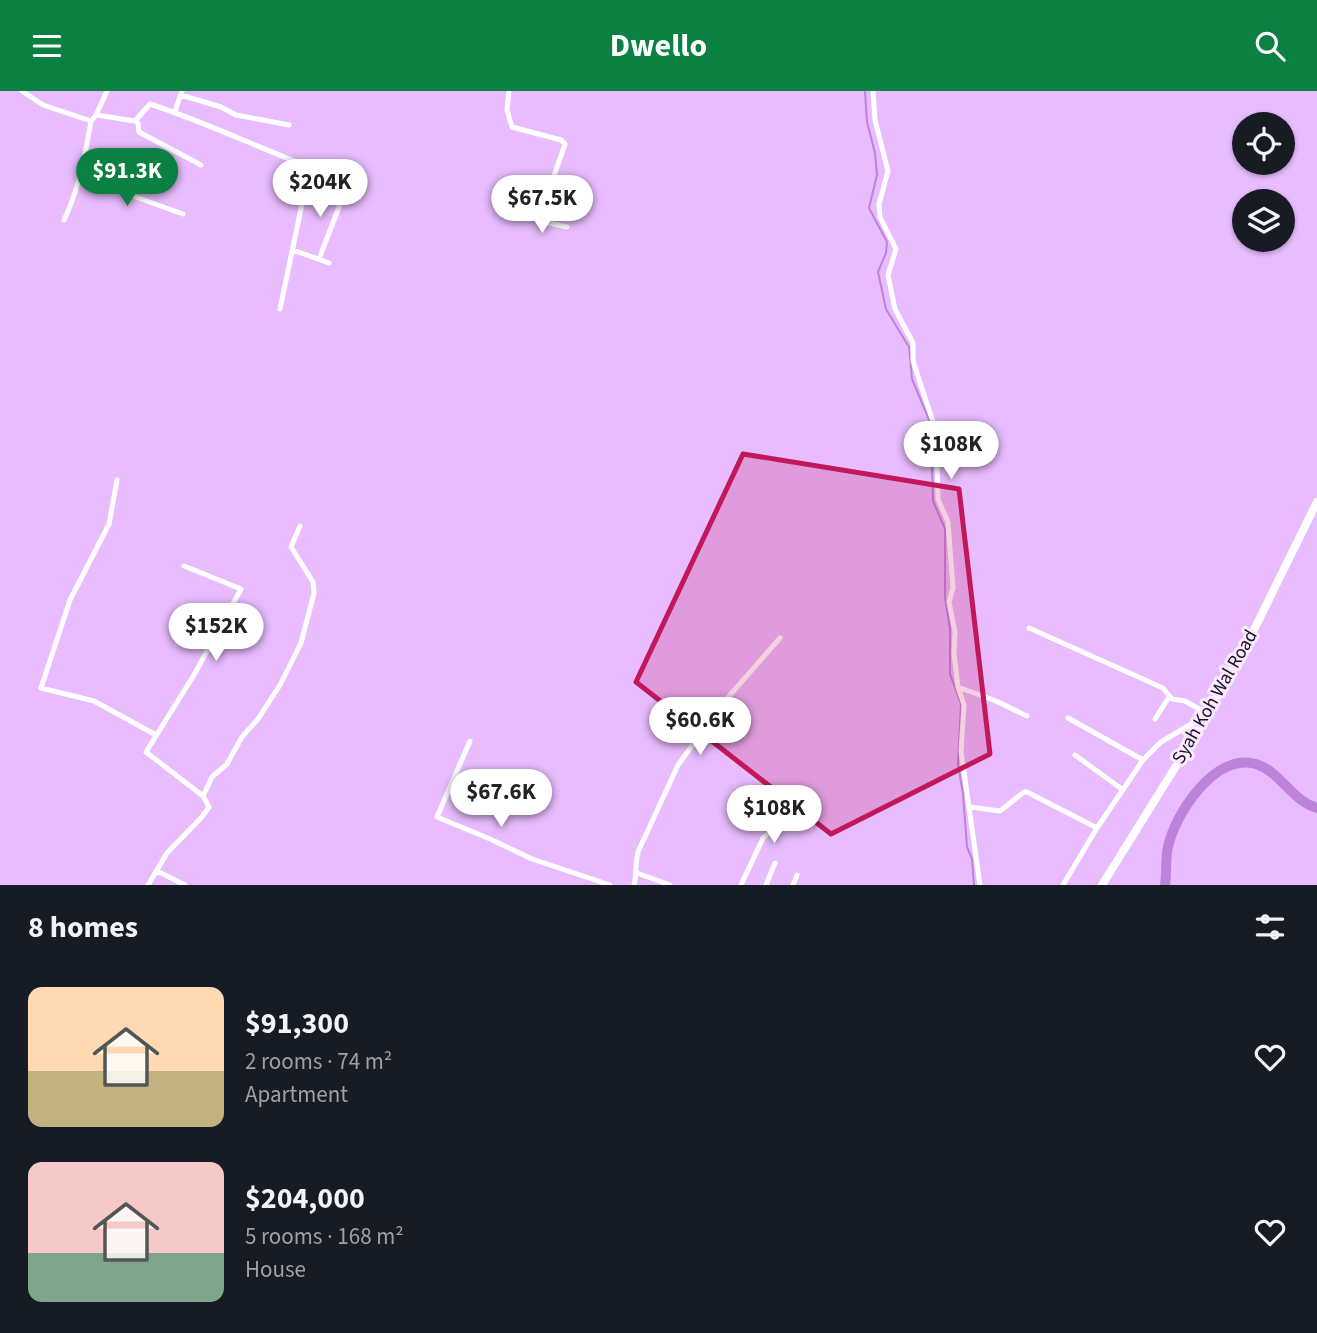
<!DOCTYPE html>
<html lang="en">
<head>
<meta charset="utf-8">
<style>
	body { margin:0; font-family:"Source Sans 3",sans-serif; background:#20242c; color:#f1f3f6; height:100vh; display:flex; flex-direction:column; font-size:26px; white-space:nowrap }
	* { box-sizing:border-box; margin:0 }
	p { font-size:23px; color:#9ea1a6 }
	.icon { flex:none; width:38px; height:38px; fill:none; stroke:currentColor; stroke-width:2; stroke-linecap:round; stroke-linejoin:round }
	.map { position:relative; height:794px; overflow:hidden }
	.side { display:flex; flex-direction:column; background:#171b24; flex:1 }
	.side>* { flex:none }
	.buttons { position:absolute; left:1232px; top:21px; display:grid; gap:14px }
	.buttons a { display:grid; place-items:center; width:63px; height:63px; border-radius:50%; background:#171b24; box-shadow:0 2px 5px #0004; font-size:35px }
	.price { position:absolute; translate:-50% -60px; padding:0 16px; border-radius:24px; background:#fff; color:#222; font-size:23px; line-height:46px; filter:drop-shadow(0 2px 4px #0008) }
	.price::after { content:''; position:absolute; left:50%; top:42px; width:21px; height:16px; margin-left:-10px; background:inherit; clip-path:polygon(0 0,100% 0,50% 100%) }
	.price.on { background:#0b8043; color:#fff }
	ul { padding:0; list-style:none }
	li { display:flex; align-items:center; gap:21px; height:175px; padding:0 28px }
	li span { display:grid; place-items:center; flex:none; width:196px; height:140px; border-radius:14px; color:#555 }
	li>.icon { margin-inline-start:auto }
	span .icon { width:84px; height:84px; fill:#fffc; stroke-width:1 }
	li b { font-size:30px }
	h2 { display:flex; justify-content:space-between; align-items:center; height:84px; padding:0 28px; font-size:30px }
	header { display:flex; justify-content:space-between; align-items:center; height:91px; padding:0 28px; background:#0b8043; color:#fff; font-size:32px; font-weight:700 }
	.map>svg:first-child { display:block }
</style>
</head>
<body>
<header><svg class="icon" aria-label="menu" viewBox="0 0 24 24"><path d="M4 6h16M4 12h16M4 18h16"/></svg>Dwello<svg class="icon" aria-label="search" viewBox="0 0 24 24"><circle cx="10" cy="10" r="6"/><path d="M15 15l6 6"/></svg></header>
<div class="map">
<svg width="1317" height="794" viewBox="0 0 1317 794">
	<rect width="100%" height="100%" fill="#e8bcfe"/>
	<g fill="none" stroke-linecap="round" stroke-linejoin="round">
		<path stroke="#bd82d9" stroke-width="2" d="M865 0 867 31 875 62 877 84 869 117 887 151 886 162 878 181 886 218 909 256 912 288 930 331 931 339 933 410 945 438V506L950 538V583L961 613 958 673 963 703 967 756 972 768 974 794"/>
		<path stroke="#bd82d9" stroke-width="10" d="M1165 794C1167 782 1165 768 1168 756 1175 723 1215 661 1256 673 1281 681 1292 710 1317 717"/>
		<path stroke="#fff" stroke-width="5" d="M22 0 43 14 91 30
			M509 0 507 19 512 36 561 49 565 53 539 128 540 130 567 136
			M873 0 875 29 888 80 879 113 880 126 896 158 888 184 895 218 913 252V270L936 340 938 408 948 431 953 497 949 511 955 541 954 563 958 596 964 614 961 660 980 794
			M181 4 221 16 236 24 289 34
			M175 20 182 0
			M96 24 107 0
			M135 30 138 32 139 41 201 74
			M80 86 183 123
			M64 129C79 98 85 65 91 30L96 24 135 30 150 13C202 30 253 54 304 74L307 77 303 108 280 218
			M293 159 329 172
			M319 168 346 98
			M117 389 109 433 70 509 41 597 94 610 156 644
			M184 475 241 498 194 584 146 661 203 705
			M1029 537 1163 597 1172 608 1185 610 1208 623 1161 651 1143 669 1097 737 1063 794
			M958 596 996 610 1027 625
			M1068 627 1143 669
			M1155 628 1169 606
			M470 650 437 726 490 748 532 768 610 794
			M1075 664 1123 699
			M970 716 1000 720 1024 701H1027L1097 737
			M157 780 185 794
			M637 782 670 794
			M148 794 167 762 201 727 209 716 203 705 212 686 227 673 242 646 258 628 280 594 301 552 314 502 313 491 291 456 300 435
			M634 794C637 782 635 773 638 761L678 674 723 612 780 547
			M741 794 763 747 773 738 790 707
			M766 794 775 772
			M793 794 797 784"/>
		<path stroke="#fff" stroke-width="8" d="M1102 794 1196 643 1246 555 1317 411"/>
	</g>
	<path fill="#c2185b" fill-opacity="0.2" stroke="#c2185b" stroke-width="5" stroke-linejoin="round" d="M743 363 959 398 990 663 831 743 636 591Z"/>
	<g text-anchor="middle" dominant-baseline="central" stroke-width="6" stroke-linejoin="round" paint-order="stroke">
		<g font-size="19" fill="#1e0e25" stroke="#f8ebff">
			<text transform="translate(1215 606) rotate(-60)">Syah Koh Wal Road</text>
		</g>
	</g>
</svg>
<div class="buttons">
<a><svg class="icon" aria-label="locate" viewBox="0 0 24 24"><circle cx="12" cy="12" r="6"/><path d="M12 2v4M12 18v4M2 12h4M18 12h4"/></svg></a>
<a><svg class="icon" aria-label="layers" viewBox="0 0 24 24"><path d="M12 4l9 5-9 5-9-5zM3 14l9 5 9-5"/></svg></a>
</div>
<b class="price on" style="left:127px;top:117px">$91.3K</b>
<b class="price" style="left:320px;top:128px">$204K</b>
<b class="price" style="left:542px;top:144px">$67.5K</b>
<b class="price" style="left:951px;top:390px">$108K</b>
<b class="price" style="left:216px;top:572px">$152K</b>
<b class="price" style="left:700px;top:666px">$60.6K</b>
<b class="price" style="left:501px;top:738px">$67.6K</b>
<b class="price" style="left:774px;top:754px">$108K</b>
</div>
<section class="side">
<h2>8 homes<svg class="icon" aria-label="filters" viewBox="0 0 24 24"><path d="M4 7h16M4 17h16"/><circle cx="9" cy="7" r="2"/><circle cx="15" cy="17" r="2"/></svg></h2>
<ul>
<li><span style="background:linear-gradient(#ffd9b3 60%,#c2b280 0)"><svg class="icon" aria-label="home" viewBox="0 0 24 24"><path d="M3 11l9-7 9 7M6 9v11h12V9"/></svg></span><div><b>$91,300</b><p>2 rooms · 74 m²</p><p>Apartment</p></div><svg class="icon" aria-label="heart" viewBox="0 0 24 24"><path d="M12 20l-8-8c-3-5 5-10 8-4 3-6 11-1 8 4z"/></svg></li>
<li><span style="background:linear-gradient(#f6c9c9 65%,#7fa58c 0)"><svg class="icon" aria-label="home" viewBox="0 0 24 24"><path d="M3 11l9-7 9 7M6 9v11h12V9"/></svg></span><div><b>$204,000</b><p>5 rooms · 168 m²</p><p>House</p></div><svg class="icon" aria-label="heart" viewBox="0 0 24 24"><path d="M12 20l-8-8c-3-5 5-10 8-4 3-6 11-1 8 4z"/></svg></li>
</ul>
</section>
</body>
</html>
